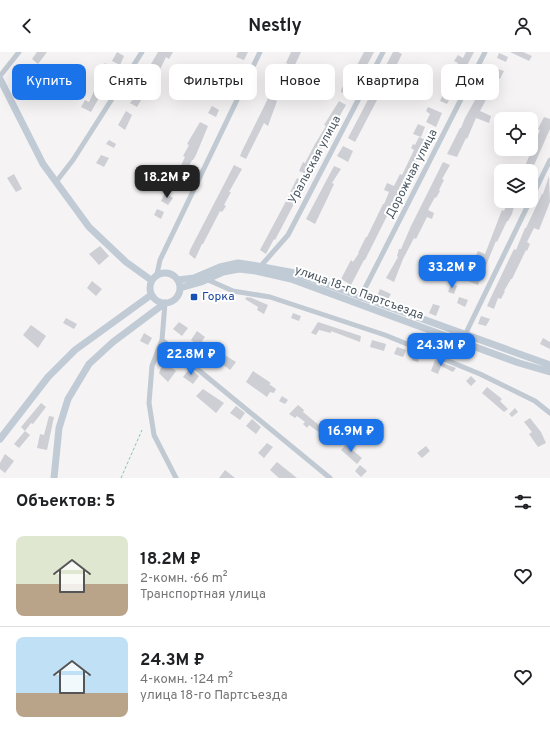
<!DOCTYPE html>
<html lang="ru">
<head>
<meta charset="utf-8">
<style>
	body { margin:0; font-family:Overpass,sans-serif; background:#f6f6f6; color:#202124; height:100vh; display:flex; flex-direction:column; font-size:15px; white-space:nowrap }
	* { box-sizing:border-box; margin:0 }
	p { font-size:13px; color:#757577 }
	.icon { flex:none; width:22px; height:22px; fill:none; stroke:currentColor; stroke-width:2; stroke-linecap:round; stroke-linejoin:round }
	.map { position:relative; height:426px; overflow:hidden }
	.drawer { display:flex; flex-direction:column; background:#fff; flex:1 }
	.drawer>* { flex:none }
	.hud { position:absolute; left:12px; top:12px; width:526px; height:36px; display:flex; gap:8px }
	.tools { position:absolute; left:494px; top:60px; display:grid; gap:8px }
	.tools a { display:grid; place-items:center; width:44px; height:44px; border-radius:8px; background:#fff; box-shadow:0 4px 16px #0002; font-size:20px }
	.price { position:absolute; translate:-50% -34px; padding:0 9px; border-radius:8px; background:#1a73e8; color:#fff; font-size:13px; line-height:26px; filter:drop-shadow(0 1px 2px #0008) }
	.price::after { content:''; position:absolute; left:50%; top:24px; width:12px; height:9px; margin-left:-6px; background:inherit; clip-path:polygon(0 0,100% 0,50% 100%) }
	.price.selected { background:#222; color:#fff }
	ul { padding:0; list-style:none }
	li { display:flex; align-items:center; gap:12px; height:100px; padding:0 16px }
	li+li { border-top:1px solid #e0e0e0 }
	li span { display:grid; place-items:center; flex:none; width:112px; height:80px; border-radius:8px; color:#555 }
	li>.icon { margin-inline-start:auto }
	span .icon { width:48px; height:48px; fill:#fffc; stroke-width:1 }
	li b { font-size:17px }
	h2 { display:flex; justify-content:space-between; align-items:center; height:48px; padding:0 16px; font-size:17px }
	.chip { padding:0 14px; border-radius:8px; background:#fff; box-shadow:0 4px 16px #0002; font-size:14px; line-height:36px }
	.chip.selected { background:#1a73e8; color:#fff }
	header { display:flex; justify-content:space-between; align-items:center; height:52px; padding:0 16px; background:#fff; font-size:18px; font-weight:700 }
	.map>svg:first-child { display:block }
</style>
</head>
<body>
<header><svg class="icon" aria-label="back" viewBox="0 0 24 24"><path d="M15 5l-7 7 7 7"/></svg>Nestly<svg class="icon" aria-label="person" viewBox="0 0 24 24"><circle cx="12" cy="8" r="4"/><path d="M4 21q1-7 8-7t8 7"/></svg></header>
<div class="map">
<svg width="550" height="426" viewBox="0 0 550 426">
	<rect width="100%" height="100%" fill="#f5f3f3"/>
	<path fill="#cdcfd5" d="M37 0H47L38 12 32 7Z
		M117 0 124 4 120 13 112 9Z
		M158 0H173L169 7 166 5 151 36 147 45 144 43 137 55 130 51 136 44 151 12Z
		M238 0H248L244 8 236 5Z
		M291 0H301L294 15 286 11Z
		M364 0H374L357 32 356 31 350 44 341 40V38L353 16 355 17Z
		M393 0H398L402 2 394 18 395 19 388 30 387 29 355 90 348 86Z
		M466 0H474L447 52 440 49 449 29 444 27 448 20 453 22 458 11 454 9 458 3 463 6Z
		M510 0H523L532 4 529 9Z
		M499 1 508 5 506 10 497 6Z
		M105 11 112 15 109 21 102 17Z
		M231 15 239 19 234 28 226 24Z
		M492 15 504 19 500 27 498 26 491 40 494 41 492 45 488 44 480 59 491 64 489 71 476 66 467 87 466 86 457 105 447 102 460 76H461L465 66 474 50 485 26 486 27Z
		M282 18 290 22 284 30 275 48 277 49 268 74 264 71 246 107 240 104 242 99Z
		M100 26 110 31 106 38 104 37 91 60 81 55 85 48 89 50Z
		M219 31 229 35 225 44 214 39Z
		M339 49 346 53 323 93 309 123 299 119 303 110 305 111 315 92 326 74 324 73Z
		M212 54 219 58 216 65 208 61Z
		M428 55 442 61 436 75 426 70 430 62 426 59Z
		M126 59 132 63 125 78 118 73Z
		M544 65 550 67V77L535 111 531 119H519L521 113 525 114 540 78 538 77Z
		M200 70 208 74 196 103 193 108H192L185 123 178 120 185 105 183 104 189 93 187 92Z
		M418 72 425 75 421 85 413 82Z
		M419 85 428 89 424 94 411 122 410 121 398 145 391 156 365 208H364L351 233 341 227 351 208 353 210 359 201H358L366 185H367L383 152H384L389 140 384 138 387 131 394 134 400 122 402 123 414 98 411 96 413 92 415 93Z
		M109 88 116 92 114 96 106 92Z
		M343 94 353 99 348 110 337 104Z
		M101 103 109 106 104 115 96 111Z
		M443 110 450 113 442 127 444 128 439 138 440 139 436 146 435 145 428 158 434 161 432 167 427 165 416 187 414 186 403 207 394 230 386 226 398 205 397 204 399 197H401L411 174Z
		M234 113 242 117 229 140H231L224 153 226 154 222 160 220 159 203 192H202L195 207 189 202 190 198Z
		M334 114 341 117 332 131 334 132 328 145 315 172 306 167Z
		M14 122 22 137 16 140 7 126Z
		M549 124 550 150 539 178 534 176 527 190 530 192 527 199 526 198 512 227H511L504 239H505L501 247 498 246 494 257 487 254 492 243 514 197 516 198 525 176H526L542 142H543Z
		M297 126 305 131 275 188 274 187 266 202 260 198 284 153Z
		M171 127 180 132 178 137 169 133Z
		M165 141 173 146 168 153 161 149Z
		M508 149 515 151 512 162 508 169H507L497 190 496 189 478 233 468 229 469 223 473 224 480 208 475 206 478 199 485 202 502 158 504 159Z
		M157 157 164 160 161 167 154 163Z
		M100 194 109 204 99 213 89 202Z
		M92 229 102 237 96 244 87 236Z
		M451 232 457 234 454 242 448 240Z
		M380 237 391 242 387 249 377 244Z
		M247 245 252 246 268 253 264 262 257 258 258 255 245 247Z
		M459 245 468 248 465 255 457 251Z
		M433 252 440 254 436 264 429 261Z
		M293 261 301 264 299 269 291 266Z
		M481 264 490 267 486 274 478 272Z
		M66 266 77 272 74 277 63 271Z
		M179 270 188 276 182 284 173 277Z
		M318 270 361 284 360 290 331 279V281L319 278 316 283 311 281Z
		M31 273 46 284 38 296 23 283Z
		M197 279 205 285 202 289 236 310 230 318 191 288Z
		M144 281 152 286 148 293 140 289Z
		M543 286 550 290V297L540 292Z
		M372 288 386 292 384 299 370 295Z
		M397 295 406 298 403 305 394 302Z
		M414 301 420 303 418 310 412 308Z
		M435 308 456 316 453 320 441 314 438 322 431 319Z
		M166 311 176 319 168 330 159 321 162 314Z
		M190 316 199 324 193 332 183 325Z
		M253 319 271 331 269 332 276 337 274 341 270 340 267 345 246 330Z
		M471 324 476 329 471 334 466 329Z
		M487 335 502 347 500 349 508 357 504 360 482 341Z
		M203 337 224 351 216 361 196 344Z
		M282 344 288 348 285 352 279 349Z
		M41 351 46 355 33 372 31 371 25 379 21 375Z
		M298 353 304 358 303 360 320 374 322 371 328 377 323 383 309 373 307 376 303 372 305 370 297 364 295 366 289 362Z
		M236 354 245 361 240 368 230 361Z
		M515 356 518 360 512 365 509 362Z
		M49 364 54 365 47 398 37 396 40 382 44 383Z
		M530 366 541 380 546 391 538 395 529 382 532 380 524 370Z
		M252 367 261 375 256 382 246 374Z
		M25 379 30 383 19 396 14 392Z
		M348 390 352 393 350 396 362 406 357 412 341 398Z
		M267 391 273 395 264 406 258 401Z
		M426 394 430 399 422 406 417 401Z
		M5 402 14 409 5 421 0 417V411Z
		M277 410 297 426H279L270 418Z
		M360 413 367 419 361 425 355 419Z
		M225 418 235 426H219Z"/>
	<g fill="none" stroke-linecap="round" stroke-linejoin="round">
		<path stroke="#7ad0a6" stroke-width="1" stroke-dasharray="3 2" stroke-linecap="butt" d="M121 426 142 378"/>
		<path stroke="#c1cad2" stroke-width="5" d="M0 24 19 0
			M56 130 73 108 142 0
			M531 147 550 108
			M259 216 288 183 383 0
			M157 222 160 208 260 0
			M206 227 233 239 270 245 385 283 480 322 535 349 550 361
			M360 246 485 0
			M165 251 162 288 152 314 149 351 154 383 176 426
			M162 288 330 426
			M462 289 530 149"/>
		<path stroke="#c1cbd6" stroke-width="7" d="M0 27 43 112 89 175 126 210 151 228
			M150 236a15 15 0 1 1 30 0a15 15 0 1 1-30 0Z
			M178 228 194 226 220 215 238 211 252 213 295 221 550 313
			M180 236 201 230 223 220 239 217 256 219 291 227 519 311 550 320
			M0 387 48 325 75 298 151 243
			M54 426 59 376 68 347 89 312 113 290 165 251"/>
	</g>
	<rect fill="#1a4fb4" stroke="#fff" stroke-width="1.5" x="190" y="241" width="8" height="8" rx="2"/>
	<g text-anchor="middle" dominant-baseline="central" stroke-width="4" stroke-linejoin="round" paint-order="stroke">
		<g font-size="12" fill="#4a5661" stroke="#fff">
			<text transform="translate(315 108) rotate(-62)">Уральская улица</text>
			<text transform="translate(412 122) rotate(-63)">Дорожная улица</text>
			<text transform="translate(359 241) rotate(20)">улица 18-го Партсъезда</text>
		</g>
		<g font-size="12" fill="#164399" stroke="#fff" text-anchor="start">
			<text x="202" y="245">Горка</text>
		</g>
	</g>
</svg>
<div class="tools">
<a><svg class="icon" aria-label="locate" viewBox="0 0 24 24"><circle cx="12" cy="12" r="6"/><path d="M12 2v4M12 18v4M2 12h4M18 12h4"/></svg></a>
<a><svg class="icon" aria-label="layers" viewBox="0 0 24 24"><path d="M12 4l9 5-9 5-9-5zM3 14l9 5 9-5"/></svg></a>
</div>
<b class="price selected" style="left:167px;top:147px">18.2M ₽</b>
<b class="price" style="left:452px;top:237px">33.2M ₽</b>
<b class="price" style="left:441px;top:315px">24.3M ₽</b>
<b class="price" style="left:191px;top:324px">22.8M ₽</b>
<b class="price" style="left:351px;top:401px">16.9M ₽</b>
<div class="hud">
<a class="chip selected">Купить</a>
<a class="chip">Снять</a>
<a class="chip">Фильтры</a>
<a class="chip">Новое</a>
<a class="chip">Квартира</a>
<a class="chip">Дом</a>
</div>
</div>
<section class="drawer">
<h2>Объектов: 5<svg class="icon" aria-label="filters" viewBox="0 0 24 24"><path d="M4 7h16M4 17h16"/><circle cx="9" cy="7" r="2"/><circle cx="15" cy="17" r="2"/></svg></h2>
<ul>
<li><span style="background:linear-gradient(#dfe7d0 60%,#b9a48a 0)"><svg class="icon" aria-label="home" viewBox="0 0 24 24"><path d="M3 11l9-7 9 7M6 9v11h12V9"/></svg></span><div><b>18.2M ₽</b><p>2-комн. · 66 m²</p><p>Транспортная улица</p></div><svg class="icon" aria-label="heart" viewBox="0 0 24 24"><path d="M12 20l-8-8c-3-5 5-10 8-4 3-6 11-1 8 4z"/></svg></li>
<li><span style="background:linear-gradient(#bfe0f5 70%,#b9a48a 0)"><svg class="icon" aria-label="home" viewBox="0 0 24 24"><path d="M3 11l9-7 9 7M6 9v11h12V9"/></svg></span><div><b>24.3M ₽</b><p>4-комн. · 124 m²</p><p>улица 18-го Партсъезда</p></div><svg class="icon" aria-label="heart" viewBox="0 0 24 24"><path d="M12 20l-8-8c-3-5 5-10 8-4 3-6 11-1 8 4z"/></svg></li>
</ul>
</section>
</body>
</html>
